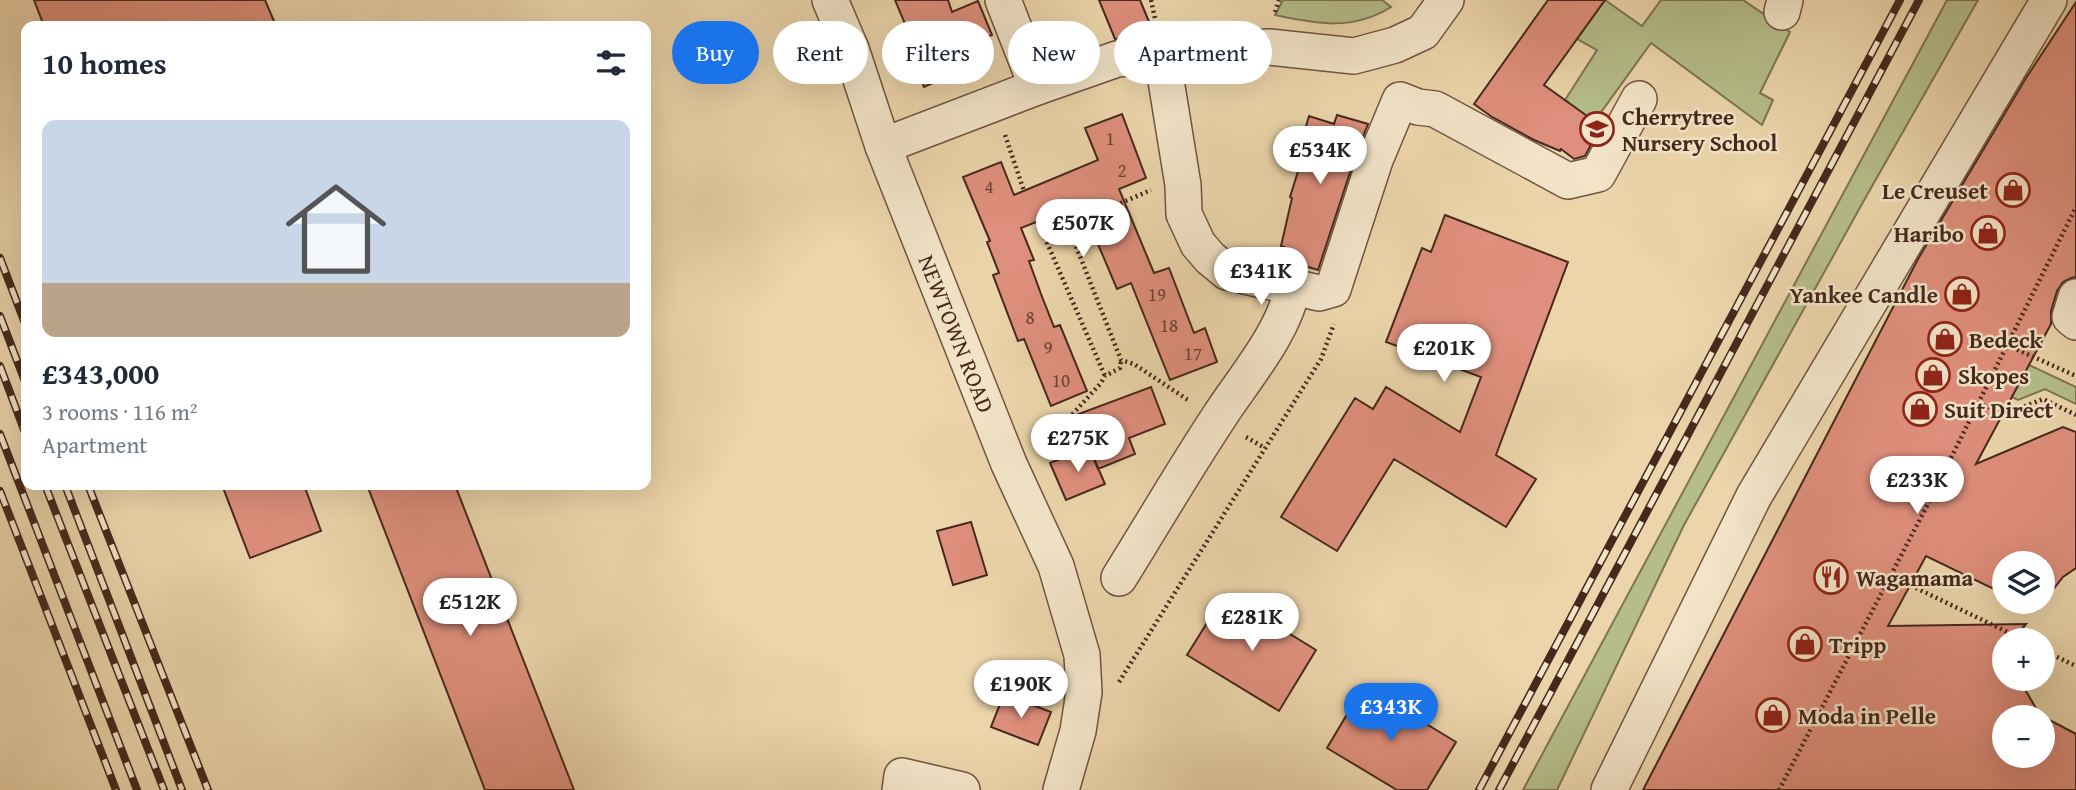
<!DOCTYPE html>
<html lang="en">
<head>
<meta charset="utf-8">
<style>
	body { margin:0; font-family:"Gentium Book Plus",serif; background:#f2f2f3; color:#1f2937; height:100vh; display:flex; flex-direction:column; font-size:26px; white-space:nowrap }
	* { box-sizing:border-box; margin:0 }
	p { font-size:23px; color:#747a83 }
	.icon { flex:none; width:38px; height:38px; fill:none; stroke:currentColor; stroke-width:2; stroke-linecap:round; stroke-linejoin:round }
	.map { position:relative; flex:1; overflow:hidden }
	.details { position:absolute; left:21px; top:21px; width:630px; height:469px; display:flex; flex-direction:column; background:#fff; border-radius:14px; box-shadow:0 7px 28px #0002 }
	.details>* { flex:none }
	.banner { position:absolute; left:672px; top:21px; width:665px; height:63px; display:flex; gap:14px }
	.buttons { position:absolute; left:1992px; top:551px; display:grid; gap:14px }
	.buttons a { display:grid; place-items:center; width:63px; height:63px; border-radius:50%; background:#fff; box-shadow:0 7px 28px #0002; font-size:35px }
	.price { position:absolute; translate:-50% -60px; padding:0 16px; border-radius:24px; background:#fff; color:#222; font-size:23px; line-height:46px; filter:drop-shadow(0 2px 4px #0008) }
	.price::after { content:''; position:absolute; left:50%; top:42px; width:21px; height:16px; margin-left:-10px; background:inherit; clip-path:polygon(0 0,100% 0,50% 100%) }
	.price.current { background:#1a73e8; color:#fff }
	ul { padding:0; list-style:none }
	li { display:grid; align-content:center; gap:14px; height:371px; padding:0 21px }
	li span { display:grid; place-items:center; height:217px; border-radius:14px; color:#555 }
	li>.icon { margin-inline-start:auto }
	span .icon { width:126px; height:126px; fill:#fffc; stroke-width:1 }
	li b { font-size:30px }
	h2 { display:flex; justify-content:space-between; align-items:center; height:84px; padding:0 21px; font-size:30px }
	.pill { padding:0 24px; border-radius:32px; background:#fff; box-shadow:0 7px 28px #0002; font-size:24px; line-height:63px }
	.pill.current { background:#1a73e8; color:#fff }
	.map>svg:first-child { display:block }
</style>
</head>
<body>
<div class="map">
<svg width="2076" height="790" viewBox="0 0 2076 790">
	<rect width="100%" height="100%" fill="#ecd5ab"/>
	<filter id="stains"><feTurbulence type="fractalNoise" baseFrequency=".00286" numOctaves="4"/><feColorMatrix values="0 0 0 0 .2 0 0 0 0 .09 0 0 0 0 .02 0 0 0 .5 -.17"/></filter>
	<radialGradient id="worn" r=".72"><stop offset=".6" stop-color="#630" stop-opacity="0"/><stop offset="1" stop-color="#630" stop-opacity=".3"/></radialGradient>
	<path fill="#b5be8b" stroke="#7e7454" stroke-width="2" d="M1283 0H1382L1391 7C1353 31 1317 24 1275 15Z
		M1605 0 1642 26 1661 0H1743L1790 32 1760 93 1773 100 1762 125 1651 43 1594 122 1565 100 1597 50 1577 39Z
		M1947 0H1978L1867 195 1684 525 1557 790H1523Z
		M2016 359 2076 387V404L2045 389 2018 400 1999 391Z"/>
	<path fill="#df8f7d" stroke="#46291d" stroke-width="2" fill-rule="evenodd" d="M34 0H265L276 26H44Z
		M895 0H948L952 12 978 1 992 35 959 48 968 68 924 87 903 33 908 31Z
		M1099 0H1140L1152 29 1129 38 1115 39Z
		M1548 0H1605L1544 85 1601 126 1585 156 1574 159 1561 149 1560 151 1534 140 1492 117 1474 104Z
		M2076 2V277L2071 278 2063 282 2057 291 2051 311V324L1976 464 2063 427 2076 432V568L2063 577 2037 610 2021 602H2042V564H2004V594L1926 556 1888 626 2026 624 2013 640H2004V679H2022L2023 686 2040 715 2076 734V790H1643L1918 259 2026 78ZM2004 718H2042V756H2004Z
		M1122 114 1146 178 1119 189 1154 273 1169 268 1194 333 1205 328 1217 362 1170 380 1131 283 1117 289 1081 204 1021 228 1034 260 1029 261 1041 294 1054 327 1060 325 1087 391 1051 406 1024 339 1018 341 993 275 999 273 987 242 990 241 963 177 1001 162 1014 195 1098 160 1085 128Z
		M1337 115 1368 124 1356 154 1318 270 1288 261 1292 250 1281 246 1292 198 1290 197 1305 149 1300 147 1309 116 1334 124Z
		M1445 215 1568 262 1496 455 1536 479 1506 527 1394 459 1337 551 1281 517 1355 398 1373 409 1386 387 1460 432 1481 377 1386 342 1422 248 1431 252Z
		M1151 387 1165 424 1129 438 1135 454 1098 469 1076 415Z
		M1089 447 1105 484 1066 500 1050 463Z
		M222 485H304L321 531 250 558Z
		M367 485H455L574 790H485Z
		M971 522 987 575 953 585 937 531Z
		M1225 594 1316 650 1279 711 1187 655Z
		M1364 686 1456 742 1427 790H1397L1327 748Z
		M1004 694 1051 712 1038 745 991 727Z"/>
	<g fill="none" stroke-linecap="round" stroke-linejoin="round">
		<g stroke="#705440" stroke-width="38">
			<g id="minor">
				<path id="s1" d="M830 0 851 49 883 146 1009 464 1056 566 1082 655 1084 692 1078 731 1061 790"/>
				<path d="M1003 0 1037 87"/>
				<path d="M1782 12 1785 0"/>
				<path d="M1162 56 1183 185 1184 214 1198 244 1210 258 1227 272 1319 293 1333 289 1375 160 1400 100 1418 107 1435 109 1568 181 1598 174 1639 99"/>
				<path d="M883 146 1037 87 1117 59 1269 47 1354 56 1395 45 1423 32 1446 0"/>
				<path d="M2076 297 2070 317 2076 322"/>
				<path d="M1119 578C1152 525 1184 470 1219 417 1245 377 1283 334 1293 287"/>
				<path d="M900 790 902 776 962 790"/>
				<path d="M1609 790 1754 496 2049 0"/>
			</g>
		</g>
		<path stroke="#46291d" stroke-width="4.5" stroke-dasharray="2 3.5" stroke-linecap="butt" d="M1151 0 1156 23
			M1275 12 1279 0
			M1005 135 1024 191
			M1038 222 1105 376
			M1068 226 1121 360 1134 364 1188 400
			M1044 234 1068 226 1151 190
			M2007 345 2076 376
			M1977 404 2011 412 2043 399 2076 415
			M1246 437 1265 448
			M1039 451 1101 383 1105 376 1120 368 1121 360
			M1891 576 2024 640
			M2042 650 2076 666
			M1119 682 1321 359 1334 324
			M1779 790 1930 500 2076 207"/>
		<use href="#minor" stroke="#f3e4c8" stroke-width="35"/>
		<g stroke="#46291d" stroke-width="8">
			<path id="rail" d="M0 258 26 326
				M0 316 26 384
				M0 366 26 435
				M0 434 137 790
				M45 485 164 790
				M65 485 182 790
				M88 485 208 790
				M0 491 116 790
				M1479 790 1900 0
				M1499 790 1919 0"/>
		</g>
		<use href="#rail" stroke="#f3e4c8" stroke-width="5" stroke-dasharray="16" stroke-linecap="butt"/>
	</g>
	<defs>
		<g id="school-ring" transform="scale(1.75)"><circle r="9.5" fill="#f3e4c8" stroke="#8f2418" stroke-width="1.5"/><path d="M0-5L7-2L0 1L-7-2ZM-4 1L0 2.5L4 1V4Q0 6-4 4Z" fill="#8f2418"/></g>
		<g id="shop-ring" transform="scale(1.75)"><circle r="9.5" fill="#f3e4c8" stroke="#8f2418" stroke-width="1.5"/><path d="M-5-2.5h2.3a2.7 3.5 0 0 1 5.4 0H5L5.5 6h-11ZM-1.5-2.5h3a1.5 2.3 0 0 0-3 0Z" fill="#8f2418"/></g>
		<g id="restaurant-ring" transform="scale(1.75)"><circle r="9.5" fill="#f3e4c8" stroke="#8f2418" stroke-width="1.5"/><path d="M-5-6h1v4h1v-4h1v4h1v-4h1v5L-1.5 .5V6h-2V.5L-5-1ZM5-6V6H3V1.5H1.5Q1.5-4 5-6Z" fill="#8f2418"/></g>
	</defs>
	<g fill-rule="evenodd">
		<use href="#school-ring" x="1597" y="129"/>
		<use href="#shop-ring" x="2013" y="190"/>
		<use href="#shop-ring" x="1988" y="233"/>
		<use href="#shop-ring" x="1962" y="294"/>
		<use href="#shop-ring" x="1945" y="339"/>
		<use href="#shop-ring" x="1933" y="375"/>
		<use href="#shop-ring" x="1920" y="409"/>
		<use href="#restaurant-ring" x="1831" y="577"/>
		<use href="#shop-ring" x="1805" y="644"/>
		<use href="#shop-ring" x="1773" y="715"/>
	</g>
	<g text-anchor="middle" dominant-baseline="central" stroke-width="5" stroke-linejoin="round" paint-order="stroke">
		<g font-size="19" fill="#6c4235">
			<text x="1110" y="138">1</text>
			<text x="1122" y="170">2</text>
			<text x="989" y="186">4</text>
			<text x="1157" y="294">19</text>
			<text x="1030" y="317">8</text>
			<text x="1169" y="325">18</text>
			<text x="1048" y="347">9</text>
			<text x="1193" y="353">17</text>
			<text x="1061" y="380">10</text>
		</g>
		<g font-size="23" font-weight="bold" fill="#46291d" stroke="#f3e4c8" text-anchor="start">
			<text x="1622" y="116">Cherrytree<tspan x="1622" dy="26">Nursery School</tspan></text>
			<text x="1988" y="190" text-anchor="end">Le Creuset</text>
			<text x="1964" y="233" text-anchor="end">Haribo</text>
			<text x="1938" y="294" text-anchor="end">Yankee Candle</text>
			<text x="1969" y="339">Bedeck</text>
			<text x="1958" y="375">Skopes</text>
			<text x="1944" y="409">Suit Direct</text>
			<text x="1856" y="577">Wagamama</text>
			<text x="1829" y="644">Tripp</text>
			<text x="1798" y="715">Moda in Pelle</text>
		</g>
		<g font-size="23" fill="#46291d" stroke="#f3e4c8">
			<text stroke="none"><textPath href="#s1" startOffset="357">NEWTOWN ROAD</textPath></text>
		</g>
	</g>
	<rect width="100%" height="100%" filter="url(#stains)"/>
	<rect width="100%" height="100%" fill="url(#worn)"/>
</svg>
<div class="buttons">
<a><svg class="icon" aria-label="layers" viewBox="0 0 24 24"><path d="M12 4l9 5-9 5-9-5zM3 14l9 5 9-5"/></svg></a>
<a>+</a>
<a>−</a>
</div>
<b class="price" style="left:1320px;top:186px">£534K</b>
<b class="price" style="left:1083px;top:259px">£507K</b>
<b class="price" style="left:1261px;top:307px">£341K</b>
<b class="price" style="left:1444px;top:384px">£201K</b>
<b class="price" style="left:1078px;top:474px">£275K</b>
<b class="price" style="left:1917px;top:516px">£233K</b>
<b class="price" style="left:470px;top:638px">£512K</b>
<b class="price" style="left:1252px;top:653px">£281K</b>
<b class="price" style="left:1021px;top:720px">£190K</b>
<b class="price current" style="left:1391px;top:743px">£343K</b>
<div class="banner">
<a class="pill current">Buy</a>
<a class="pill">Rent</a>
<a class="pill">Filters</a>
<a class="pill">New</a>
<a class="pill">Apartment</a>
</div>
<section class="details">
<h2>10 homes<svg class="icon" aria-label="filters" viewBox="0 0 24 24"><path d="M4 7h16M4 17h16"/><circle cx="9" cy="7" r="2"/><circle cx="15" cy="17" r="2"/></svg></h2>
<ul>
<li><span style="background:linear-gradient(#c9d6e8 75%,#b9a48a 0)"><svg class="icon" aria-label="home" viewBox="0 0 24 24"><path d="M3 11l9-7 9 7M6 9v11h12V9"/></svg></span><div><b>£343,000</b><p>3 rooms · 116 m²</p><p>Apartment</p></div></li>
</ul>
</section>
</div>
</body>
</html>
